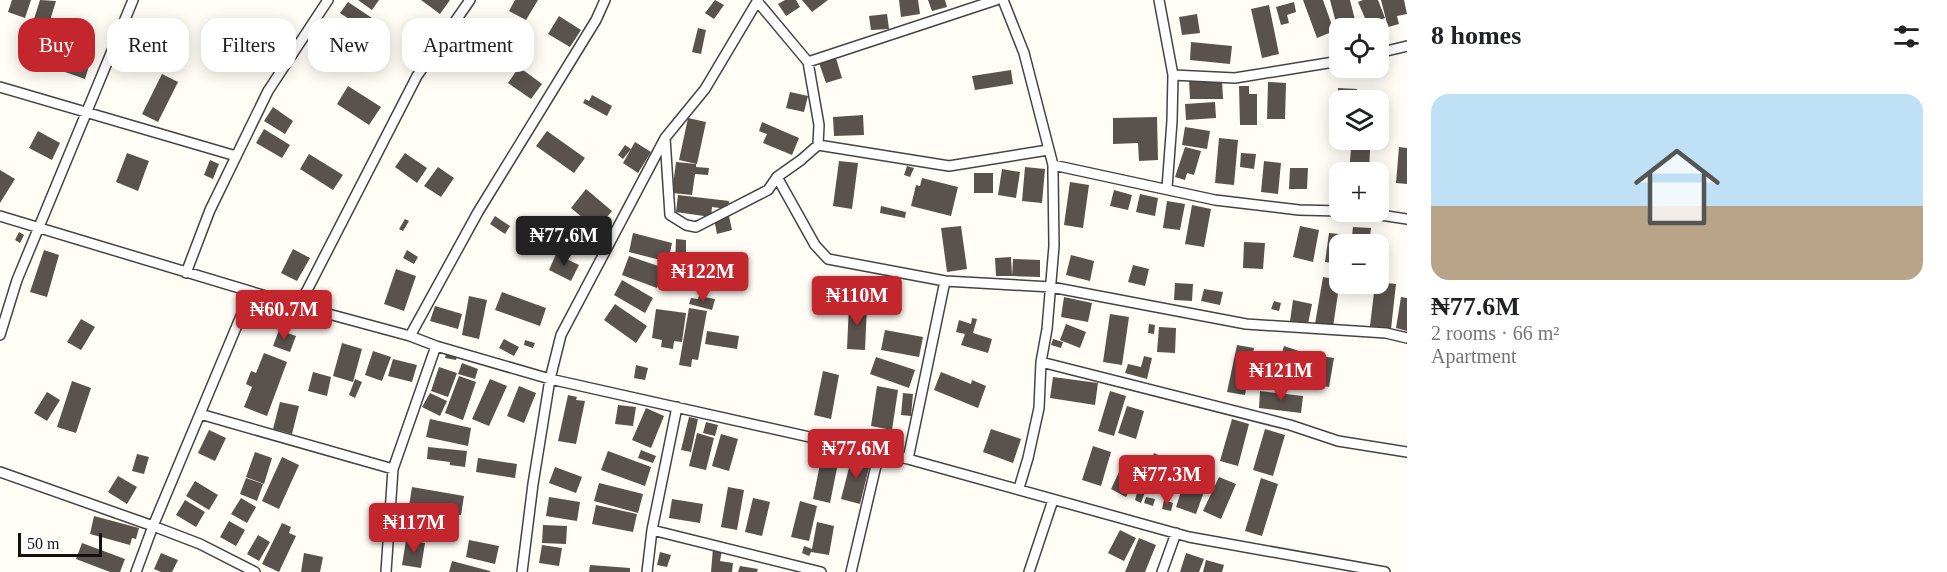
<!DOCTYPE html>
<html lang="en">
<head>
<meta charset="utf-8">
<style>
	body { margin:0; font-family:"Times New Roman",serif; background:#f2f2f2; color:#202124; height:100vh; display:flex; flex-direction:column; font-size:22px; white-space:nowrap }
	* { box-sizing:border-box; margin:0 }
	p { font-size:20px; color:#757577 }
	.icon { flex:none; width:33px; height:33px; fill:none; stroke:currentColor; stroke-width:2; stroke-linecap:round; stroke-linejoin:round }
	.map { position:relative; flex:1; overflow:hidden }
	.sheet { display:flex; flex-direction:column; background:#fff; width:540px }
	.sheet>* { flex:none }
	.banner { position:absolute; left:18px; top:18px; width:570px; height:54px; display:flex; gap:12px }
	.buttons { position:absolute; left:1329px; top:18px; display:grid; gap:12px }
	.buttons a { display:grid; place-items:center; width:60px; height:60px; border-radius:12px; background:#fff; box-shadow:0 3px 15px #0003; font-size:30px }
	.scale { position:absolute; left:18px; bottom:15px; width:84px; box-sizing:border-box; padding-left:6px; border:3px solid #111; border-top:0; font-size:16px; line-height:21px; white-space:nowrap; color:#111; -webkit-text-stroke:4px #fff; paint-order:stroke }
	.price { position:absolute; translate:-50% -51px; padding:0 14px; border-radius:6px; background:#c4262e; color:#fff; font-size:20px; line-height:39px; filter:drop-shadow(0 2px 3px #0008) }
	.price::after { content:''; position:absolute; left:50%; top:36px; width:18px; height:14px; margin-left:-9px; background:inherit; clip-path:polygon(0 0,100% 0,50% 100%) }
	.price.selected { background:#222; color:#fff }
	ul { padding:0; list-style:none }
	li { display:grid; align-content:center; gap:12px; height:318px; padding:0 24px }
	li span { display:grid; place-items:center; height:186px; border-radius:18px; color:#555 }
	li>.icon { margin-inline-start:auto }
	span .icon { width:108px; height:108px; fill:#fffc; stroke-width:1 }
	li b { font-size:26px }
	h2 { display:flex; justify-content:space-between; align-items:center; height:72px; padding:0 24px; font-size:26px }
	.pill { padding:0 21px; border-radius:18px; background:#fff; box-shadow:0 3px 15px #0003; font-size:21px; line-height:54px }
	.pill.selected { background:#c4262e; color:#fff }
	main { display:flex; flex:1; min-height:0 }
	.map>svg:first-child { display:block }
</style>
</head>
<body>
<main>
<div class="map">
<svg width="1407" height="572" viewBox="0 0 1407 572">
	<rect width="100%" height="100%" fill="#fffdf5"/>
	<path fill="#5a524d" d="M12 0H31L25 18 8 12Z
		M40 0 56 1 48 27 33 22Z
		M358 0H379L372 10Z
		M421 0H450L440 14Z
		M515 0H538L526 20 509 11Z
		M715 0 724 5 714 19 705 13Z
		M785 0H796L800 7 786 16 778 4Z
		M802 0H828L812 12Z
		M899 0H918L920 14 901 17Z
		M928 0H945L947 7 932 11Z
		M1303 0H1323L1334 31 1317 38Z
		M1330 0H1350L1357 28H1340V38Z
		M1363 0H1378L1385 18 1368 25 1358 2Z
		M1381 0H1404L1407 14 1397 16 1399 24 1388 27Z
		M348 2 381 24 373 35 340 13Z
		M1294 2 1296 12 1287 15 1289 23 1281 25 1276 7Z
		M1269 5 1279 54 1262 58 1251 9Z
		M887 14 889 29 871 30 869 16Z
		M1197 14 1200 33 1182 35 1179 17Z
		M559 16 581 30 570 47 548 34Z
		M331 21 351 35 340 51 319 36Z
		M698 28 706 30 701 54 692 52Z
		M1191 42 1232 46 1230 64 1190 60Z
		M52 47 91 60 85 79 45 65Z
		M835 55 842 78 826 83 818 60Z
		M519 67 542 84 531 99 508 83Z
		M1011 70 1013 84 975 90 972 76Z
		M162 74 178 82 158 122 142 114Z
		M1189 80H1222L1223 99H1190Z
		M1268 82 1286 83 1285 119H1267Z
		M348 86 381 107 369 125 337 104Z
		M1239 86H1249V94H1257V125H1240Z
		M1338 88 1357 89 1356 100H1340V113L1336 112Z
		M790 92 808 96 804 112 786 108Z
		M592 95 612 106 607 116 583 103 585 99 589 101Z
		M1215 102 1216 118 1186 120 1185 104Z
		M273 107 293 121 285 134 264 121Z
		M863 115 864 135 834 136 833 117Z
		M1157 117 1158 160 1139 161 1138 143 1113 144V118Z
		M688 118 706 122 697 164 679 160Z
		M762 122 799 138 792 155 763 143 767 134 759 131Z
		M1185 127 1210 131 1207 149 1182 145Z
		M264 129 290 145 282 158 256 143Z
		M38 131 60 143 52 160 29 148Z
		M547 131 585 158 574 173 536 146Z
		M1219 138 1238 140 1234 185 1215 183Z
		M635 142 651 152 638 173 623 163Z
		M625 145 631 149 623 159 618 155Z
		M1185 147 1201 151 1194 175 1187 173 1185 180 1175 177Z
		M1399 147 1407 148V184L1396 183Z
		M1351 149 1370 150 1369 172H1349Z
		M127 153 149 161 138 191 116 182Z
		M405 153 427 168 417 183 395 167Z
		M1241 153 1256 154 1254 169 1240 167Z
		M309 154 343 175 333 190 300 169Z
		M210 160 219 164 213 179 204 175Z
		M839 161 858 163 852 209 833 206Z
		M1264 161 1281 163 1278 194 1261 192Z
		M676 162 696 164V167L709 168 708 175 695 174 692 195 672 193Z
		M907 166 914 168 910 177 904 175Z
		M438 167 454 178 441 197 424 186Z
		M1025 167 1045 169 1042 203 1022 201Z
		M1290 168H1308L1307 189H1289Z
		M1002 169 1020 172 1016 198 998 195Z
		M0 170 15 179 0 203Z
		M974 173H993V193H974Z
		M922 178 958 187 951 216 911 206 916 185 920 186Z
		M1070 182 1089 185 1083 228 1064 225Z
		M586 189 612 211 601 224 593 218 589 223 571 208Z
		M1114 190 1132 195 1128 210 1110 206Z
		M1140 194 1158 198 1155 216 1136 212Z
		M678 195 729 201 728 209 712 207 711 217 676 212Z
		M1167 201 1185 204 1180 230 1163 228Z
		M1192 205 1211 209 1204 247 1185 244Z
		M881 206 906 212 905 218 880 213Z
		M495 216 510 226 505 234 490 224Z
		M729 216 732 230 717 234 714 219Z
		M405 219 409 221 403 231 399 229Z
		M961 226 967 269 947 272 941 228Z
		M1300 226 1319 230 1313 262 1293 257Z
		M1353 227 1371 228 1369 244H1351Z
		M19 232 24 235 20 243 15 240Z
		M633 233 672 243 668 262 629 252Z
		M1329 233 1348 235 1346 244H1340V264L1325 262Z
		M676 239 686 240V257H693V267L675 266Z
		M1244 242 1265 243 1263 269 1243 268Z
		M293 249 310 258 297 281 281 273Z
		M44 250 59 255 47 297 30 292Z
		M407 250 418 257 414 264 403 258Z
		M556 254 579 265 571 281 549 270Z
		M1071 255 1094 261 1090 281 1066 275Z
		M629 256 664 268 657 288 622 275Z
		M1011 257 1012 276H996L995 258Z
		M1013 259 1040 260V277L1012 276Z
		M1133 265 1149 269 1145 286 1128 282Z
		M396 269 416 276 404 311 384 304Z
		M1323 277 1340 280 1333 327 1315 324Z
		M622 280 653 298 645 313 614 295Z
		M1378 282 1396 284 1391 329 1370 326 1375 284Z
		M1175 283 1193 284 1192 301 1174 300Z
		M1204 289 1223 292 1220 305 1201 301Z
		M502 292 546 308 540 326 495 310Z
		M469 296 487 300 479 339 462 335Z
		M699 296 715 299 712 310 689 304 691 298 698 299Z
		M1064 297 1092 303 1088 322 1061 317Z
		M1401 297 1407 298V331L1396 328Z
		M1293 300 1312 304 1308 324 1290 321Z
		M1274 301 1281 303 1279 311 1271 309Z
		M615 304 647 326 636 343 604 320Z
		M849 304 867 305 865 350 847 349Z
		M435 306 462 314 458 329 430 321Z
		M689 308 707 311 698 360 692 359 691 367 679 365Z
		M656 309 686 313 682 342 674 341 673 349 661 347 662 340 652 338Z
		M1110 314 1129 317 1122 365 1103 362Z
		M972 318 977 319 973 333 992 339 988 353 961 345 965 334 956 332 959 320 971 324Z
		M81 319 95 327 81 350 67 342Z
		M1066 324 1086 332 1080 348 1060 340Z
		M1149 324 1155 325 1154 334 1148 333Z
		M1159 327 1176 328 1175 353 1157 352Z
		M279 330 296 336 290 352 273 346Z
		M885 330 923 337 919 357 881 350Z
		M707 331 739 336 737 349 705 344Z
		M504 339 519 347 514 356 499 348Z
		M1053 339 1063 342 1061 348 1051 345Z
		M525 340 535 343 533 348 524 345Z
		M342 343 362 349 353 382 333 376Z
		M1237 345 1254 348 1245 395 1227 392Z
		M1284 346 1302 352 1294 378 1276 373Z
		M373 351 391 357 382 381 365 375Z
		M264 353 287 362 267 416 244 407 252 387 246 384 251 371 256 373Z
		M446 354 457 356 456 360 445 358Z
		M1314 355 1334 358 1329 387 1309 383Z
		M1144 356 1152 358 1147 379 1125 373 1128 364 1141 367Z
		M876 357 915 370 909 388 870 374Z
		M393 359 417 365 412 382 388 376Z
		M462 363 478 369 475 379 458 374Z
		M636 365 648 368 645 380 634 378Z
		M439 367 457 373 448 397 431 391Z
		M823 371 839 375 831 419 814 415Z
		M313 372 331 377 327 396 308 391Z
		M941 372 971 384 972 380 986 386 978 408 934 390Z
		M459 376 476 382 463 420 445 413Z
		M1053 377 1098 383 1095 405 1050 398Z
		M355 379 362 382 355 398 349 395Z
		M490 379 507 386 489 426 472 419Z
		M72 381 91 388 76 433 57 427Z
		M519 386 536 393 524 423 507 416Z
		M877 386 898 390 892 430 871 426Z
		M1110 391 1126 396 1114 436 1098 431Z
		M1260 391 1303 396 1301 413 1259 408Z
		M47 392 60 400 47 421 34 413Z
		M430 393 447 401 440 416 422 407Z
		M903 393 913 394 911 416 901 415Z
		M568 395 577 397 576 400 585 401 576 444 558 441Z
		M280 402 299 406 292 434 273 429Z
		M618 405 636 407 633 426 615 424Z
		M1127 406 1144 411 1136 439 1118 433Z
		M646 408 664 416 651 448 632 440Z
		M689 417 698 419 691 452 681 450Z
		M430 419 471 428 468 446 426 437Z
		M1232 419 1249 424 1238 466 1220 461Z
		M706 422 718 425 715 436 703 433Z
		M991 429 1021 439 1013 463 983 452Z
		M1265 429 1285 435 1273 476 1253 470Z
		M209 430 226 438 215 461 198 453Z
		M697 433 714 438 706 470 689 466Z
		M721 434 738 439 729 471 712 466Z
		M1093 446 1111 452 1101 486 1082 480Z
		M428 447 467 451 465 467 450 465V462L427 459Z
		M641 450 656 456 653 463 638 458Z
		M608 451 651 467 645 486 601 470Z
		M255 452 272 458 264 484 246 477Z
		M1154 453 1171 461 1156 494 1139 487Z
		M137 454 149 457 144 474 132 471Z
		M852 456 871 460 860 504 841 499Z
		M282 457 299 465 279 509 262 501Z
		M478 458 517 464 515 478 476 472Z
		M821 459 838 463 830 503 813 499Z
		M1190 464 1211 472 1196 514 1176 507Z
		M555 467 582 477 576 493 549 483Z
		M1119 472 1135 480 1126 497 1111 489Z
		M118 476 137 487 127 504 108 492Z
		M1219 477 1236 484 1221 519 1203 511Z
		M246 478 263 484 257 501 240 494Z
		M1261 478 1278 484 1262 536 1245 531Z
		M195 481 218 495 209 510 186 496Z
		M599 483 643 494 638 513 594 501Z
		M412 487 464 496 461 515 409 506Z
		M728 487 744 490 737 530 721 527Z
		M1138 489 1145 492 1141 503 1135 500Z
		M549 497 580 502 577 521 546 516Z
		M1146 497 1155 499 1153 506 1144 503Z
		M241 498 256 507 247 523 231 514Z
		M753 498 770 502 762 536 745 532Z
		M672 499 703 504 700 523 669 518Z
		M185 500 205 512 196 527 176 515Z
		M1164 500 1173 503 1171 511 1162 509Z
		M800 501 817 506 809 541 791 537Z
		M596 505 637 514 633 532 592 524Z
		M94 516 139 528 136 539 132 538 130 545 90 534Z
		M410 517 453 523 451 541 407 534Z
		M229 521 245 530 236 546 220 537Z
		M817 522 834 526 829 555 811 552 809 556 802 553 804 546 812 549Z
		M282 523 291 527 289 533 296 536 279 572 262 564Z
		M543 525 567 526 566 544 542 543Z
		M1120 530 1136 538 1124 561 1108 553Z
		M258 535 270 542 259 561 247 554Z
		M1139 538 1156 545 1145 572H1125Z
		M406 540 425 543 421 568 402 565Z
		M469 540 499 546 495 564 466 557Z
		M82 543 125 559 120 572H110L76 559Z
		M542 545 562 548 559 566 539 563Z
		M713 548 722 550 720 561 733 563 732 572H711Z
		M660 552 671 555 667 567 657 565Z
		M161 553 178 560 172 572H161L154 569Z
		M304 553 323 557 320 572H301Z
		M1186 553 1204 559 1199 572H1180Z
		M1206 560 1224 565 1222 572H1203Z
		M452 561 490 571V572H449Z
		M590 565 630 568V572H589Z
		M740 566 758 569 757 572H738Z"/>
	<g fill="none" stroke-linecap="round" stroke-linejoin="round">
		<g stroke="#444" stroke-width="12">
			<path id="minor" d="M1003 0 1024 53 1053 165V174L1054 246 1047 329 1041 362 1039 408 1028 458 1019 488
				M1159 0 1173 75 1172 121 1167 188
				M1378 53 1407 46
				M808 62 996 0
				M1173 75 1235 78 1340 61
				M0 87 236 156
				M665 138 670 215 686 225 696 227 768 190 777 177 801 160 818 145 819 125 808 62 757 1
				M818 145 949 166 1048 150
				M1053 165 1215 200 1299 210 1340 211
				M777 177 815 245 828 259 945 281 1051 287 1246 324 1386 333 1407 338
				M1361 212 1407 219
				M0 216 299 306 410 336 436 346 550 379 908 459 1189 537 1385 572
				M186 273 210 210 268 91 328 0
				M299 306 417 76 470 0
				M0 335 17 280 133 0
				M410 336 478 212 596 20 605 0
				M1041 362 1290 425 1338 441 1407 452
				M200 414 393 469
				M908 459 945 281
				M0 472 153 526 200 544 255 572
				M652 530 821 572
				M136 572 153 526 251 292
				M386 572 393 469 436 346
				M522 572 533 484 550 379 561 335 665 138 705 89 758 0
				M647 572 652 530 677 407
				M851 572 879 453
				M1029 572 1053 500
				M1162 572 1176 533"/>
		</g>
		<use href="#minor" stroke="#fff" stroke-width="9"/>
	</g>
</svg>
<div class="buttons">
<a><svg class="icon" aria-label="locate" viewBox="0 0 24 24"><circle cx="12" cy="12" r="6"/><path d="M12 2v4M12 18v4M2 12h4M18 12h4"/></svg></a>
<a><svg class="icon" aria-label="layers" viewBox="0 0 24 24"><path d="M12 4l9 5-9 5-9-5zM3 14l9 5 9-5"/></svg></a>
<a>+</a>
<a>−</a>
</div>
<div class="scale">50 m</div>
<b class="price selected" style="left:564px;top:267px">₦77.6M</b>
<b class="price" style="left:703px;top:303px">₦122M</b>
<b class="price" style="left:857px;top:327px">₦110M</b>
<b class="price" style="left:284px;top:341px">₦60.7M</b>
<b class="price" style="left:1281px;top:402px">₦121M</b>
<b class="price" style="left:856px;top:480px">₦77.6M</b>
<b class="price" style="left:1167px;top:506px">₦77.3M</b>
<b class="price" style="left:414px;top:554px">₦117M</b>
<div class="banner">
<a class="pill selected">Buy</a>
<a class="pill">Rent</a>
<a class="pill">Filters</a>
<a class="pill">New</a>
<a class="pill">Apartment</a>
</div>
</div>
<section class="sheet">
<h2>8 homes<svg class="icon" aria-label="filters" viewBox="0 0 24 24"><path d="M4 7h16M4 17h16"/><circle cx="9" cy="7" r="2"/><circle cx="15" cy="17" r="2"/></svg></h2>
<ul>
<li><span style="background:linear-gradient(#bfe0f5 60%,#b9a48a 0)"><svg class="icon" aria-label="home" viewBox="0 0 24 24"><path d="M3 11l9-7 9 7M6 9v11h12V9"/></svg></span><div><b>₦77.6M</b><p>2 rooms · 66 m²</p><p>Apartment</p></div></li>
</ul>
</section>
</main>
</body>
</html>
